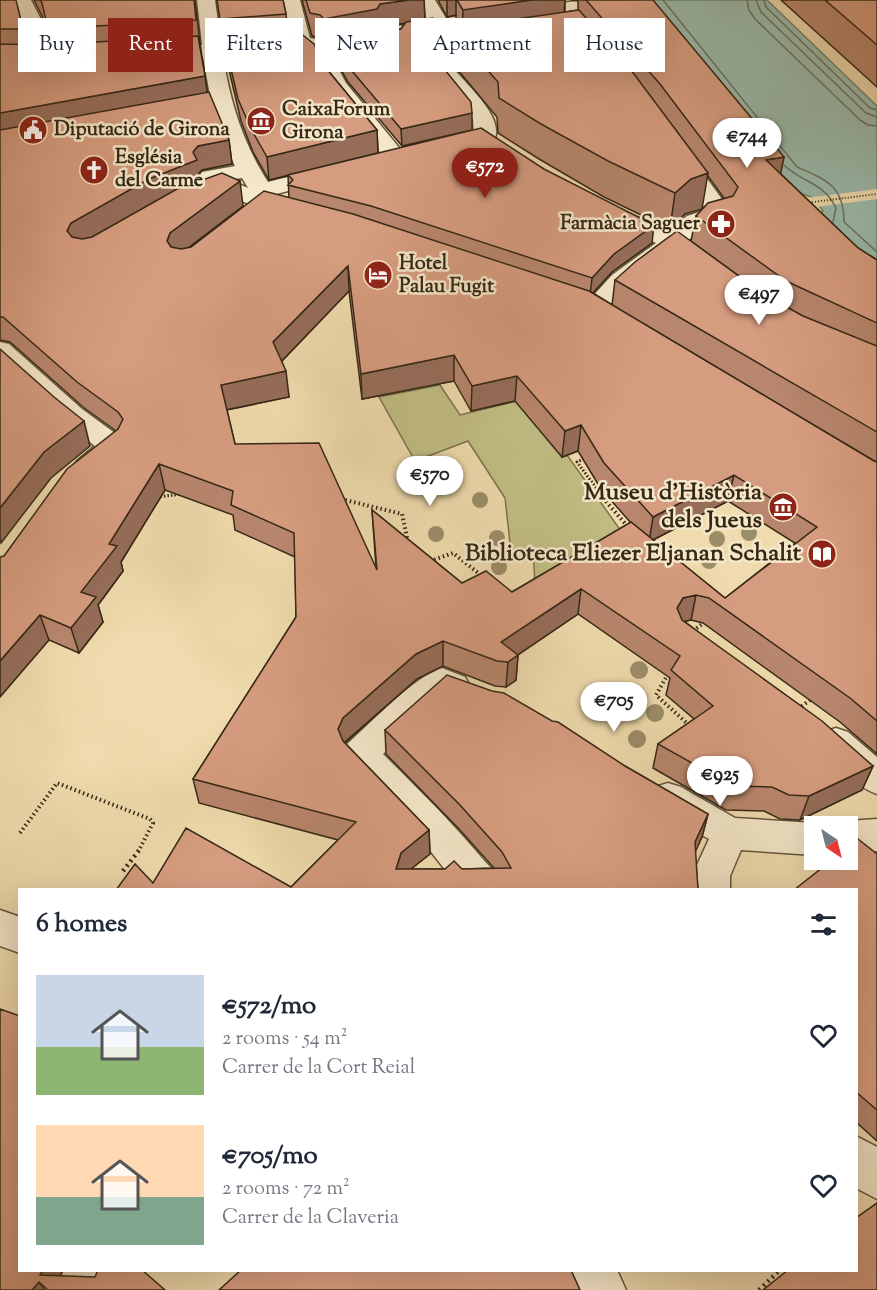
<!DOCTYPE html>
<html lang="en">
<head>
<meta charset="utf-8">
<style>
	body { margin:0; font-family:"Sorts Mill Goudy",serif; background:#f6f6f7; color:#1f2937; height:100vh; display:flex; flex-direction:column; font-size:22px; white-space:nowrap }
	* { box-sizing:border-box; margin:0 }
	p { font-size:20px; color:#747a83 }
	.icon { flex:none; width:33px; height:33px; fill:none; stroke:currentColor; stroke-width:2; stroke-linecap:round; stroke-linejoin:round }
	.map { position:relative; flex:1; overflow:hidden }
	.drawer { position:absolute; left:18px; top:888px; width:840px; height:384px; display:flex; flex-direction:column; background:#fff; border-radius:0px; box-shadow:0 6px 24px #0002 }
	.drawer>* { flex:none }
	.top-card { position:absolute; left:18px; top:18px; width:842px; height:54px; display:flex; gap:12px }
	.needle { width:39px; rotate:145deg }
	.buttons { position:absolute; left:804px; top:816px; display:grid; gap:12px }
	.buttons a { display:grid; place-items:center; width:54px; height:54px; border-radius:0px; background:#fff; box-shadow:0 6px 24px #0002; font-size:30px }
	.price { position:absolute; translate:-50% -51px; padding:0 14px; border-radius:21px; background:#fff; color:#222; font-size:20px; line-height:39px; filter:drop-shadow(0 2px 3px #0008) }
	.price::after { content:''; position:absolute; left:50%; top:36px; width:18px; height:14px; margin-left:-9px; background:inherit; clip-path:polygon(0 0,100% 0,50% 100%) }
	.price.current { background:#8f2418; color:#fff }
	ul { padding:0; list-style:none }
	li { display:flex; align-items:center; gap:18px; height:150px; padding:0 18px }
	li span { display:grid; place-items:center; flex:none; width:168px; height:120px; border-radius:0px; color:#555 }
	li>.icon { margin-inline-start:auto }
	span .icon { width:72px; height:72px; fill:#fffc; stroke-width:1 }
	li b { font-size:26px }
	h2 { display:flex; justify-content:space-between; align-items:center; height:72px; padding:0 18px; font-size:26px }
	.pill { padding:0 21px; border-radius:0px; background:#fff; box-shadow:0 6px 24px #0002; font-size:21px; line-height:54px }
	.pill.current { background:#8f2418; color:#fff }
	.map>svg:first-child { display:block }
</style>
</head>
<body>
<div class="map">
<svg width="877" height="1290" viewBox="0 0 877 1290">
	<rect width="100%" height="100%" fill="#efdbad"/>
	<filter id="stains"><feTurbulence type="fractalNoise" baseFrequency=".00333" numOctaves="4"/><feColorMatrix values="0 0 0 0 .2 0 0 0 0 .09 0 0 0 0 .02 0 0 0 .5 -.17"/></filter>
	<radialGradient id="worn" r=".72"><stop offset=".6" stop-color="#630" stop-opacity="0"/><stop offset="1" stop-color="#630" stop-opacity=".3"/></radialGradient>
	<path fill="#c1be84" stroke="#7c734d" stroke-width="1.5" d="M440 385 460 415 534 397 562 456 567 455 631 545 535 584 533 551 511 552 505 498 468 441 415 461 379 397Z"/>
	<path fill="#9abbac" stroke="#728070" stroke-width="1.5" d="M634 0H767L877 106V279L813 222 823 211 814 198 784 187Z"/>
	<path fill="#efdbad" d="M877 189V199L817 207 812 200 806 198Z"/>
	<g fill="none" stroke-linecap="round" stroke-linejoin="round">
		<path stroke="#687261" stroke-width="1.5" d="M663 0 797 167C827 180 844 186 844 222L877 252
			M747 0 749 10 755 19 860 120 868 125 877 126
			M756 0 761 12 866 113 877 117
			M764 0 766 7 870 108 877 110
			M784 165C802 183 824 182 836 208L833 222"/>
		<g stroke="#64553c" stroke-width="3">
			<path id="minor" d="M13 0H31L45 27 52 58 49 62H35L32 58 25 27Z
				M197 0H215L221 44 291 40 282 0H300L310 38 321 40 325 44 377 34 384 36 387 40 384 44 331 55 346 83 406 156 403 161 395 163 387 161 329 89 317 64 303 51 223 56C230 102 243 143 268 182L333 165 341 167 344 172 341 177 269 196 303 210 307 215 303 220 295 222 203 186 199 177 202 172 235 166 223 141 214 113 170 121 162 120 159 115 162 110 211 101 203 57 156 60 149 58 146 54 149 50 156 48 202 45ZM242 178 248 188 229 180Z
				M417 0H435L446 18 584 0 591 2 593 6 591 10 584 12 452 29 468 59 465 63 453 68C466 84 508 120 493 142L485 144 477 142 474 137 473 119 430 66 433 62 447 56 434 32 393 38 386 36 383 32 386 28 428 21Z
				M679 149 687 151 732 213 728 218 703 226 688 241 712 257 715 262 712 267C696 271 686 262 673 253L630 285 614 302 605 305 596 302 592 297 612 275 656 243 606 220 602 215 606 210 614 208 622 210 670 232 687 216 706 210 668 156 671 151Z
				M0 342 9 344 82 409 123 439 127 446C117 463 97 480 77 475L72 468 77 461 95 446 62 421 0 364Z
				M442 668 465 677 470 686 465 695 453 699 446 697 383 754C417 788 450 820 481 857 490 868 501 876 507 890H461L421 839 347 764 342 754 347 744C372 722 412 678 442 668Z
				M836 728 848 732 877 757V794C855 786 829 762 818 742L824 732Z
				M668 783 681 787 735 818 814 823 824 826H814V855L741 850 730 876V890H692V876L709 839 655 809 650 798 655 787Z
				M877 819V851L848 853V826H835L848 821Z
				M0 910 20 917V953L0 946Z
				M856 1136 877 1147V1199L856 1188Z
				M64 1270H115L106 1290H55Z
				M570 1270H617L626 1290H578Z"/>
		</g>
		<path stroke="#362816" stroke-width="2" stroke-dasharray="1 2" stroke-linecap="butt" d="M806 203 877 194"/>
		<path stroke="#362816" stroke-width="3" stroke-dasharray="1.5 2" stroke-linecap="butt" d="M587 457 577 462 605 500
			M157 497 182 494
			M341 499 345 500"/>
		<path stroke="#362816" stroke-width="4" stroke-dasharray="1.5 3" stroke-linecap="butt" d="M603 498 629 528
			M341 499 402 514 408 542
			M430 561 453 553 482 576
			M693 631 706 621
			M668 674 656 695 690 726
			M798 709 814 697
			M20 833 57 783 150 819 153 823 139 850"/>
		<path stroke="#362816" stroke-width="4.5" stroke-dasharray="2 4" stroke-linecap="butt" d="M123 871 140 849
			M759 1290 780 1270"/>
		<use href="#minor" fill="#f5e8ca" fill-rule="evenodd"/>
	</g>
	<g fill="#9c8d69">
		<circle cx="443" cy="482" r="8"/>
		<circle cx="480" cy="500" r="8"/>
		<circle cx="749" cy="533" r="8"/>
		<circle cx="436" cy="534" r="8"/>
		<circle cx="497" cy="538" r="8"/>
		<circle cx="717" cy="539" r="8"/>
		<circle cx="709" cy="561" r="8"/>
		<circle cx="499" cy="567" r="8"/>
		<circle cx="639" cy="670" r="9"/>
		<circle cx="655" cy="713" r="9"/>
		<circle cx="637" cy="739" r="9"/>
	</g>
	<path fill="#b8866d" stroke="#362816" stroke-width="1.5" fill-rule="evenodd" d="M0 0 17 5 27 45H51L47 26 34 0H195L200 43 207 92 229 140 232 164 202 170 199 173 200 180 243 206 188 248 289 198 288 176 269 180 253 152 241 121 226 57 217 0H283L286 14 288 32 326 68 377 130 378 153 337 163 652 243 612 272 593 293 612 305 615 280 740 277 691 241 696 216 724 198 708 176 685 214 670 229 604 197 539 159 498 133 497 117 457 69V35L456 32V15L447 17 438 0H565V12L578 10V1L571 0H653L781 174 858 248 877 260V754L840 722 703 623 691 620 684 621 873 766 862 790 800 820 780 819 764 811 726 810 653 768 658 744 694 719 666 695 670 678 578 614 518 655 516 680 506 687 495 686 443 666 417 679 345 743 429 830 430 854 411 869H462L494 868 459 829 386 754 385 730 625 766 708 814 702 837 695 851 698 890H116L153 883 291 887 338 840 199 803 193 779 296 617 295 557 235 530 233 515 165 490 121 562 123 571 98 605 103 622 79 653 49 640 4 556 116 431 83 407 10 342 0 340ZM349 291 362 399 454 381 471 411 515 401 562 457 578 451 601 489 631 523 512 592 462 583 372 510 376 568 235 444 227 410 289 397 282 361ZM642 323 876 462 874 461ZM728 501 795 543 725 598 653 540Z
		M302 0H424L425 19 443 38V55L435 58 472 130 402 146 348 82 334 57 333 40 326 42 321 38 312 36ZM405 23 401 29 343 38 377 32 381 27Z
		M781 0H877V87Z
		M877 854V1141L856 1122V890Z"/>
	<path fill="#966d59" stroke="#362816" stroke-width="1.5" d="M409 0H424L425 20 381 27 377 32 326 42 324 19 380 4Z
		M447 0H456V15L447 17Z
		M457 0H565L563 28 462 41 463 10Z
		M443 38V55L432 60 428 49 432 43Z
		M205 76 208 99 0 138V113Z
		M472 113V130L402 146 401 129Z
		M377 130 378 153 269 180 267 157Z
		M229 140 232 164 202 170 199 173 201 185 77 248 67 231 71 223 193 152 198 146Z
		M784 157 779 182 766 160Z
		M708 173 702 209 685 214 670 229 675 193 691 179Z
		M240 181 243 206 175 258 167 241 170 233Z
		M654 225 652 243 612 272 590 296 592 278 614 254Z
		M348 266 349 291 276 367 273 342Z
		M454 355V381L362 399 361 374Z
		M286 371 289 397 225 410 221 385Z
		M517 376 515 401 471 411 472 386Z
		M84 421 90 446 51 478 1 543 0 539V508L44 452Z
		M581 425 578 451 562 457 565 431Z
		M159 464 165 490 121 562 123 571 98 605 103 622 79 653 71 628 81 592 109 544Z
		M734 475 728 501 649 542 653 517Z
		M581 589 578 614 507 662 501 642Z
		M696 595 691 620 677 623V608L683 598Z
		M40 615 49 640 0 697V661Z
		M443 641V666L417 679 345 742 340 753 338 729 343 718 416 654Z
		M518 655 516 680 506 687 508 662Z
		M873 766 862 790 800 820 809 796Z
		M708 814 702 837 689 866 695 842Z
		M429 830 430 854 402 876 396 869 401 853Z
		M43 1270H63L53 1290 40 1275Z
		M39 1282 45 1290H32Z"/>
	<path fill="#d69c7f" stroke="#362816" stroke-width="1.5" fill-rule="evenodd" d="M0 0H16L23 29H0Z
		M40 0H194L196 20 48 29 42 3Z
		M217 0H283L286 14 220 19Z
		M306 0H409L380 4 377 9 324 19 320 15 310 13Z
		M457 0H532L463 10Z
		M586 0H653L784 157 766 160 858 248 877 260V323L786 281 696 216 708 203 733 196 738 187 660 84Z
		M825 0H877V45Z
		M579 10 634 74 708 173 691 179 675 193 608 161 541 124 499 98 498 82 457 35 466 32 469 26Z
		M433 18 443 38 432 43 428 49 471 102 472 113 401 129 347 65 333 40 401 29 406 22Z
		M299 32 314 44 326 68 377 130 267 157 251 129 238 99 223 35Z
		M198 36 205 76 0 113V44L44 45Z
		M209 92 229 140 198 146 193 152 197 160 149 179 71 223 67 231 72 237 82 239 92 237 177 189 222 173 240 181 170 233 167 241 171 247 181 249 191 247 264 191 353 214 589 291 874 461 877 462V721L850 698 709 598 696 595 683 598 677 608 682 620 822 721 873 766 809 796 789 795 772 787 733 786 658 744 713 706 671 670 680 656 581 589 501 642 518 655 508 662 497 661 443 641 416 654 343 718 338 729 343 741 429 830 401 853 396 869H445L454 861 462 869 511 868 502 852 460 805 385 730 447 675 492 691 504 693 552 721 558 722 625 766 708 814 695 842 698 890H116L135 864 153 883 186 828 291 887 356 822 193 779 296 617 294 533 231 505 233 491 159 464 109 544 117 546 81 592 96 597 71 628 40 615 0 661V557L4 556 67 469 118 429 123 419 118 412 77 382 3 317H0V130ZM348 266 361 374 454 355 472 386 517 376 565 431 581 425 604 463 653 517 734 475 817 527 725 598 631 522 512 592 486 571 462 583 372 510 377 570 319 443 235 444 221 385 286 371 273 342Z
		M481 128 544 169 654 225 614 254 592 278 371 206 288 185 293 180 288 175Z
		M677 231 765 295 803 316 877 346V432L615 280 635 262Z
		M0 349 54 397 84 421 44 452 0 508Z
		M858 839 877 854V1110L856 1092V890H794L832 860H848V848Z
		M0 1009 20 1016V1270H43L40 1275 95 1277 98 1270H142L165 1290H48L39 1282 32 1290H0Z
		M877 1203V1290H763L788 1270H856V1218Z
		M241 1270H571L580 1290H219Z"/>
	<defs>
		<g id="museum-disc" transform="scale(1.5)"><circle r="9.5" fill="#8f2418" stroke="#f5e8ca"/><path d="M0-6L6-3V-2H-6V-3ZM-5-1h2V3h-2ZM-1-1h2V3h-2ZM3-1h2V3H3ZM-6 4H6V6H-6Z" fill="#fff"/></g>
		<g id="civic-disc" transform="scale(1.5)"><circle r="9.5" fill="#8f2418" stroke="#f5e8ca"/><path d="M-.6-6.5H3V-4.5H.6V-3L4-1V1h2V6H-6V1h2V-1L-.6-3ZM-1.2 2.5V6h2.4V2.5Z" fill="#fff"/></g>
		<g id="church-disc" transform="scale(1.5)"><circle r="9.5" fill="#8f2418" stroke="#f5e8ca"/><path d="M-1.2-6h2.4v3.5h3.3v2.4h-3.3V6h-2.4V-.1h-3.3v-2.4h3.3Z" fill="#fff"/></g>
		<g id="pharmacy-disc" transform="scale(1.5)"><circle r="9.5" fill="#8f2418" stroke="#f5e8ca"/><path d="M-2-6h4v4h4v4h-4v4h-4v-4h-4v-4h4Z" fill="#fff"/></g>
		<g id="hotel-disc" transform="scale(1.5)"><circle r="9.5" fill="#8f2418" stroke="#f5e8ca"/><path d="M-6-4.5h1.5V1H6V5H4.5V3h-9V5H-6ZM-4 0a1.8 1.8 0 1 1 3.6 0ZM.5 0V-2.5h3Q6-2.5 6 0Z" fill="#fff"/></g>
		<g id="library-disc" transform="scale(1.5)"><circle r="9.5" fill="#8f2418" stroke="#f5e8ca"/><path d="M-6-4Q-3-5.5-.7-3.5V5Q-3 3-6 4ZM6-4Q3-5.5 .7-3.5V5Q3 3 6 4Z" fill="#fff"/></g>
	</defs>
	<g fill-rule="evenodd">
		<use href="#museum-disc" x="261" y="121"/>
		<use href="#civic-disc" x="33" y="130"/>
		<use href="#church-disc" x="94" y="170"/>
		<use href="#pharmacy-disc" x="721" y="224"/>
		<use href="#hotel-disc" x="378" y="275"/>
		<use href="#museum-disc" x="783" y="507"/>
		<use href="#library-disc" x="822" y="554"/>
	</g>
	<g text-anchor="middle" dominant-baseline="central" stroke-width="5" stroke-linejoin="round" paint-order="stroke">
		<g font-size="20" font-weight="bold" fill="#362816" stroke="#f5e8ca" text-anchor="start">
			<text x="282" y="110">CaixaForum<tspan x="282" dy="23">Girona</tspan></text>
			<text x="54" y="130">Diputació de Girona</text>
			<text x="115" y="158">Església<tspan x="115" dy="23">del Carme</tspan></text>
			<text x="700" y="224" text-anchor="end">Farmàcia Saguer</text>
			<text x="399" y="264">Hotel<tspan x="399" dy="23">Palau Fugit</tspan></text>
		</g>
		<g font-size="24" font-weight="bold" fill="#362816" stroke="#f5e8ca" text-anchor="end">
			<text x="762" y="493">Museu d'Història<tspan x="762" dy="28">dels Jueus</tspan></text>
			<text x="801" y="554">Biblioteca Eliezer Eljanan Schalit</text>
		</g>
	</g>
	<rect width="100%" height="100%" filter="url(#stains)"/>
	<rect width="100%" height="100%" fill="url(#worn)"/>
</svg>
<div class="buttons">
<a><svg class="needle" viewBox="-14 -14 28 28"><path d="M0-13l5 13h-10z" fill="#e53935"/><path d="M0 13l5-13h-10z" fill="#747a83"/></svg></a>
</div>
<b class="price" style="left:747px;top:169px">€744</b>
<b class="price current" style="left:485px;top:199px">€572</b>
<b class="price" style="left:759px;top:326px">€497</b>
<b class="price" style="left:430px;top:507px">€570</b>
<b class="price" style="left:614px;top:733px">€705</b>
<b class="price" style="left:720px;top:807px">€925</b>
<div class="top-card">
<a class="pill">Buy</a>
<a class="pill current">Rent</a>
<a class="pill">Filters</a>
<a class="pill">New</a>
<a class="pill">Apartment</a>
<a class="pill">House</a>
</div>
<section class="drawer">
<h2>6 homes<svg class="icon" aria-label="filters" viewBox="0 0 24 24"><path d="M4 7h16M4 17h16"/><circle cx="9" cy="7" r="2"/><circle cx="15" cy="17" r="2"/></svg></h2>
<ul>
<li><span style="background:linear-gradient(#c9d6e8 60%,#8fb573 0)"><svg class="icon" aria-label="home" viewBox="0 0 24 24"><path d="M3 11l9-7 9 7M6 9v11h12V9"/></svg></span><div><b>€572/mo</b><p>2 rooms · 54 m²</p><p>Carrer de la Cort Reial</p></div><svg class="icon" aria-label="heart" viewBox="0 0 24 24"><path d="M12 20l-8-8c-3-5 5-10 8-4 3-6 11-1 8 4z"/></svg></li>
<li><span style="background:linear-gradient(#ffd9b3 60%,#7fa58c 0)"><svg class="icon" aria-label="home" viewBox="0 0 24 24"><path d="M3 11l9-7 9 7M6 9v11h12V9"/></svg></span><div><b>€705/mo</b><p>2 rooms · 72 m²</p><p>Carrer de la Claveria</p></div><svg class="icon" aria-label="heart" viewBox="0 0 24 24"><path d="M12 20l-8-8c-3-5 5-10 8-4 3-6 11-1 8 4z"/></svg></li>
</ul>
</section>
</div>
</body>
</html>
